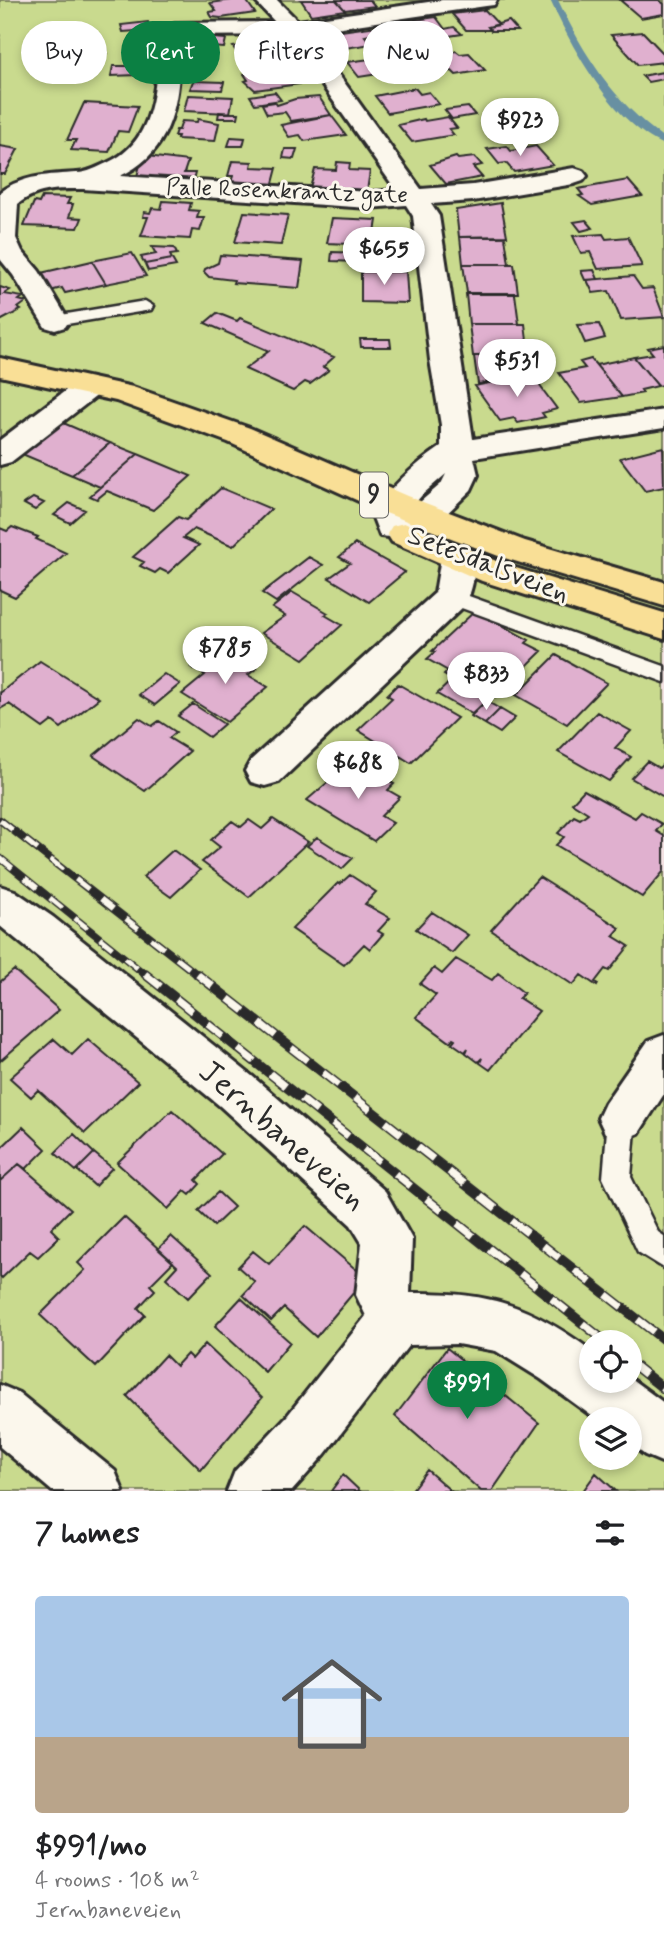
<!DOCTYPE html>
<html lang="en">
<head>
<meta charset="utf-8">
<style>
	body { margin:0; font-family:Mynerve,sans-serif; background:#f6f6f6; color:#202124; height:100vh; display:flex; flex-direction:column; font-size:26px; white-space:nowrap }
	* { box-sizing:border-box; margin:0 }
	p { font-size:23px; color:#757577 }
	.icon { flex:none; width:38px; height:38px; fill:none; stroke:currentColor; stroke-width:2; stroke-linecap:round; stroke-linejoin:round }
	.map { position:relative; height:1491px; overflow:hidden }
	.side { display:flex; flex-direction:column; background:#fff; flex:1 }
	.side>* { flex:none }
	.banner { position:absolute; left:21px; top:21px; width:623px; height:63px; display:flex; gap:14px }
	.buttons { position:absolute; left:579px; top:1330px; display:grid; gap:14px }
	.buttons a { display:grid; place-items:center; width:63px; height:63px; border-radius:50%; background:#fff; box-shadow:0 4px 10px #0003; font-size:35px }
	.price { position:absolute; translate:-50% -60px; padding:0 16px; border-radius:24px; background:#fff; color:#222; font-size:23px; line-height:46px; filter:drop-shadow(0 2px 4px #0008) }
	.price::after { content:''; position:absolute; left:50%; top:42px; width:21px; height:16px; margin-left:-10px; background:inherit; clip-path:polygon(0 0,100% 0,50% 100%) }
	.price.selected { background:#0b8043; color:#fff }
	ul { padding:0; list-style:none }
	li { display:grid; align-content:center; gap:14px; height:371px; padding:0 35px }
	li+li { border-top:2px solid #e0e0e0 }
	li span { display:grid; place-items:center; height:217px; border-radius:7px; color:#555 }
	li>.icon { margin-inline-start:auto }
	span .icon { width:126px; height:126px; fill:#fffc; stroke-width:1 }
	li b { font-size:30px }
	h2 { display:flex; justify-content:space-between; align-items:center; height:84px; padding:0 35px; font-size:30px }
	.pill { padding:0 24px; border-radius:32px; background:#fff; box-shadow:0 4px 10px #0003; font-size:24px; line-height:63px }
	.pill.selected { background:#0b8043; color:#fff }
	.map>svg:first-child { display:block }
</style>
</head>
<body>
<div class="map">
<svg width="664" height="1491" viewBox="0 0 664 1491">
	<rect width="100%" height="100%" fill="#f3e2e3"/>
	<filter id="ink" filterUnits="userSpaceOnUse"><feTurbulence type="fractalNoise" baseFrequency=".0143" numOctaves="2"/><feDisplacementMap in="SourceGraphic" scale="14" xChannelSelector="R" yChannelSelector="G"/><feConvolveMatrix kernelMatrix="1 2 1 2 8 2 1 2 1" color-interpolation-filters="sRGB"/></filter>
	<g filter="url(#ink)">
		<path fill="#c9da8e" stroke="#7a825c" stroke-width="2" fill-rule="evenodd" d="M0 0H664V1491H0ZM592 1342H630V1381H592ZM592 1419H630V1458H592Z"/>
		<g fill="none" stroke-linecap="round" stroke-linejoin="round">
			<path fill="#6890a2" fill-rule="evenodd" d="M550 0H558C584 55 614 102 664 138V145C613 123 572 48 550 0Z"/>
		</g>
		<path fill="#e0b0cf" stroke="#2b2b2b" stroke-width="2" d="M232 0H246L255 13 221 18 212 17 209 12 216 11 210 3Z
			M301 0H336L345 10 311 15Z
			M336 0H370L375 6 345 10Z
			M620 0H659L664 4V14L641 18Z
			M485 10 499 25 488 27 491 30H466L452 14Z
			M436 17 445 29 454 27 462 34 409 42 403 36 413 33 401 22Z
			M509 21 518 31H491L488 27Z
			M148 22 150 30 123 32 121 25Z
			M377 26 383 32 365 36 372 44 338 49 326 33Z
			M643 32 664 54V62L638 65 611 35Z
			M101 36 107 53 101 54V56L61 55 62 59 57 61 35 63 32 48 70 47 68 39Z
			M214 38 226 39 224 48 211 47Z
			M249 39 276 40 286 55 244 62 233 47 252 44Z
			M436 48 440 53 456 51 460 54 469 53 485 70 456 75 452 71 430 73 419 60 425 58 418 51Z
			M386 57 391 63 383 64 391 72 359 77 347 62Z
			M295 65 307 83 255 90 245 81 248 80 244 74Z
			M113 66H139L138 75 111 76Z
			M663 72 664 79 648 82 642 76Z
			M193 81 224 82 222 90 190 89Z
			M415 88 420 94 429 92 439 104 388 113 375 96Z
			M275 92 281 100 255 104 250 96Z
			M188 95 233 97 230 113 184 111Z
			M319 97 331 115 291 121 285 112 267 114 262 104 275 102 277 105 295 99Z
			M84 103 138 106 128 132 118 131 109 152 71 150 76 140H67Z
			M468 107 475 115 452 119 445 110Z
			M219 112 239 113 238 118H218Z
			M331 115 346 135 304 141 300 135 289 137 281 125Z
			M448 117 457 128 449 129 454 135 412 142 398 125 424 119 425 121Z
			M198 119 219 123 215 141 177 139 178 136H174L176 130H179L182 121 197 122Z
			M231 137 245 138 243 146H228Z
			M0 146 18 149 5 174H0Z
			M507 146 511 151 536 146 553 165 514 172 506 163 499 164 487 149Z
			M285 149H297L294 159 283 158Z
			M147 156 188 161 184 173H195L193 181 136 180 140 165Z
			M456 157 458 159 475 157 482 165 473 167 482 177 446 184 430 165Z
			M232 161 252 162 251 167 277 168 272 187 230 185 233 176H228Z
			M337 162 350 163 349 170 370 171 367 191 343 190 342 193 310 188 315 169 336 170Z
			M628 180 642 196 592 205 579 196 583 195 578 189Z
			M42 197 70 198 67 204H73L69 217 82 218 78 228 24 226 34 202 39 203Z
			M163 201 191 203 189 210 199 211 197 218H204L200 231 192 230 190 239 141 236 148 217H143L144 212 150 213 152 208 161 209Z
			M501 203 507 236 459 237 456 210Z
			M244 212 288 215 281 245 235 242Z
			M332 218 377 220 373 245 327 243Z
			M586 220 593 228 581 231 574 222Z
			M603 234 606 239 628 237 642 266 598 269 590 252 581 253 573 236Z
			M460 237H505L509 264H463Z
			M152 247 174 248 177 254 170 255 172 259 145 264 141 257 156 254Z
			M332 252 360 253V262L331 261Z
			M132 253 146 276 106 284 92 261Z
			M220 255 303 261 299 288 233 283 234 280 209 277 204 272 205 269 218 263Z
			M172 259 176 266 148 271 145 264Z
			M92 261 106 284 65 293 62 288 50 291 41 273Z
			M463 264H514L518 293H467Z
			M594 270 598 279 585 280 581 271Z
			M361 272H406L408 303 361 302Z
			M633 276 642 289 653 288 664 317 621 320 609 291 593 293 587 280Z
			M0 287 10 290 4 294 23 297 19 300 26 302 18 308 21 310 0 321Z
			M466 294H515L519 324H469Z
			M217 313 237 321 240 318 334 357 323 367 329 370 310 384 305 382 293 391 245 369 269 351 205 323Z
			M469 324H525L529 356H473Z
			M599 324 605 338 585 343 577 325Z
			M360 339H390L391 347H361Z
			M664 345V385L658 386 634 357 653 354 648 348Z
			M474 356H519L521 369H501L503 380 478 384Z
			M634 357 658 386 641 390 643 393 622 397 596 365Z
			M591 359 596 365 622 397 581 403 559 373 585 368 580 362Z
			M531 374 557 409 542 413 545 417 518 423 514 418 500 421 475 386Z
			M61 422 110 443 72 475 22 454Z
			M110 443 138 454 100 487 72 475Z
			M663 447 664 487 645 491 620 458Z
			M138 454 191 476 153 510 107 491 97 499 90 496Z
			M221 488 271 509 233 546 194 529 183 538 199 545 168 573 160 569 155 573 140 566 144 562 133 557 178 517 186 520Z
			M33 498 44 503 35 510 24 504Z
			M69 503 85 510 70 523 54 515Z
			M12 527 38 537 36 539 66 553 15 597 0 590V528L7 531Z
			M355 544 405 572 369 602 329 578 350 563 339 557Z
			M309 557 323 565 276 602 262 593Z
			M292 592 328 613 325 615 342 625 304 659 261 633 285 616 272 608Z
			M475 611 529 640 526 643 542 651 495 697 492 695 472 714 437 694 452 680 444 675 448 671 427 659 435 652 432 651Z
			M208 653 222 661 233 654 257 668 248 675 268 687 227 722 182 694 205 675 191 667Z
			M556 655 607 683 567 724 516 695Z
			M40 661 99 698 61 728 52 721 43 728 9 704 0 709V693Z
			M164 674 180 684 155 705 139 695Z
			M398 684 457 718 411 763 358 730 392 698 387 695Z
			M486 701 500 709 485 724 471 716Z
			M193 704 224 724 209 737 178 716Z
			M500 709 515 718 500 733 485 724Z
			M597 712 631 731 615 748 631 757 609 781 558 752Z
			M139 718 152 726 159 721 176 732 169 738 190 751 145 791 93 756Z
			M647 761 659 768 664 763V797L631 778Z
			M348 765 368 777 373 771 394 784 388 790 400 797 381 816 393 823 374 841 307 800Z
			M584 790 635 818 641 812 662 824 656 831 664 836V871L642 897 556 845 564 837 558 833 574 816 580 819 588 813 572 803Z
			M273 819 308 842 249 897 202 862 220 847 211 840 232 821 241 827 249 820 262 829Z
			M317 837 339 851 353 858 342 869 307 846Z
			M173 850 200 870 171 897 143 877Z
			M350 875 376 892 365 904 390 918 378 931 383 934 370 949 364 944 344 965 292 929 338 883 340 884Z
			M539 877 620 928 613 936 629 946 609 971 605 969 595 982 598 984 597 986 581 975 573 985 491 930Z
			M432 912 468 935 452 953 416 929Z
			M456 959 492 980 498 973 524 993 519 998 539 1011 490 1070 480 1063 482 1058 478 1062 466 1053 468 1048 465 1052 452 1043 455 1039 453 1038 450 1042 416 1017 436 995 420 984 434 968 442 974Z
			M14 970 59 1010 0 1061V982Z
			M54 1039 72 1055 88 1039 138 1082 85 1133 38 1090 31 1097 10 1078Z
			M172 1110 222 1154 196 1180 200 1184 190 1195 185 1191 168 1209 117 1163Z
			M23 1127 46 1149 26 1169 19 1164 0 1181V1149Z
			M74 1134 94 1153 76 1171 55 1153Z
			M94 1153 112 1168 95 1186 77 1170Z
			M19 1164 71 1209 51 1229 59 1237 38 1257 30 1251 2 1278 0 1276V1181Z
			M218 1192 234 1207 214 1226 198 1211Z
			M124 1217 173 1262 150 1285 155 1290 138 1308 145 1315 96 1367 40 1315 85 1270 78 1263Z
			M305 1226 366 1278 316 1337 284 1308 271 1321 243 1295 255 1282 238 1267 253 1251 269 1264Z
			M171 1236 212 1273 188 1298 166 1278 177 1266 158 1249Z
			M241 1298 290 1342 265 1372 215 1326Z
			M205 1344 262 1398 201 1470 127 1396 165 1355 176 1366 187 1354 192 1359Z
			M447 1348 539 1423 492 1491H481L395 1416Z
			M427 1470 451 1491H411Z
			M596 1473 616 1491H583Z
			M343 1475 360 1491H331Z"/>
		<g fill="none" stroke-linecap="round" stroke-linejoin="round">
			<g stroke="#2b2b2b" stroke-width="5">
				<path id="service" d="M145 301 153 306 151 310 55 326 47 321 55 316Z
					M452 590 664 666V682L445 602 442 597 445 592Z
					M622 1105 632 1109 636 1118 631 1177 658 1232 664 1236V1268L638 1252 603 1178 608 1118 612 1109Z"/>
			</g>
			<g stroke="#2b2b2b" stroke-width="6">
				<path id="minor" d="M254 0H277L298 21 442 0H497L494 5 486 6 308 32 421 189 473 185 574 168 583 171 587 176 583 181 574 184 473 201 431 204 439 216 473 439 664 410V428L474 458 478 475 471 490 431 529 407 539 380 536 372 515C391 486 413 466 441 447V425L430 360 413 216 406 205 369 208 83 189C59 189 38 188 18 204L16 238 22 251 39 271 69 321 65 327 55 330 45 327 13 275 0 259V192C23 175 49 175 77 173 87 173 98 167 107 163 157 141 155 84 160 37 165 30 168 26 177 23L275 22ZM287 35 396 190 369 192 120 176C163 157 176 118 179 74 180 62 180 48 183 36ZM446 474 441 484 406 514 422 495Z
					M88 379 99 382 103 388 99 394 11 462 0 465V440L77 382Z
					M458 546 470 549C479 563 473 592 464 606L279 782 265 786 251 782 245 771 251 760 435 593 441 557 446 549Z
					M0 886 15 891 53 917 252 1076 385 1191 412 1239 410 1293C489 1292 527 1304 592 1351V1381H630V1378L664 1403V1463L645 1455 630 1444V1419H596L541 1379 496 1351 457 1344 409 1345 325 1454 292 1491H227L235 1471 287 1416 366 1316 356 1295 362 1243 351 1225 220 1106 0 926Z
					M664 1035V1094L639 1133 622 1140 605 1133 598 1118 605 1103 648 1041Z
					M0 1385 19 1393 115 1471 123 1491H52L0 1447Z"/>
			</g>
			<g stroke="#2b2b2b" stroke-width="6">
				<path id="trunk" d="M0 358 133 387 250 428 407 496 525 541 664 582V606L501 557 383 512 228 442 116 401 0 376Z
					M404 523 506 565 664 613V639L482 581 392 542 387 534 392 526Z"/>
			</g>
			<use href="#service" fill="#fbf7ec" fill-rule="evenodd"/>
			<use href="#minor" fill="#fbf7ec" fill-rule="evenodd"/>
			<use href="#trunk" fill="#f9df96" fill-rule="evenodd"/>
			<g stroke="#2b2b2b" stroke-width="8">
				<path id="rail-far1" d="M0 820 199 976
					M0 858 147 976"/>
			</g>
			<g stroke="#2b2b2b" stroke-width="10">
				<path id="rail" d="M145 974 606 1342
					M197 974 664 1340
					M630 1362 664 1389"/>
			</g>
			<use href="#rail-far1" stroke="#fbf7ec" stroke-width="5" stroke-dasharray="16" stroke-linecap="butt"/>
			<use href="#rail" stroke="#fbf7ec" stroke-width="7" stroke-dasharray="20" stroke-linecap="butt"/>
		</g>
	</g>
	<g text-anchor="middle" dominant-baseline="central" stroke-width="6" stroke-linejoin="round" paint-order="stroke">
		<g font-size="23" fill="#2b2b2b" stroke="#fbf7ec">
			<text transform="translate(287 192) rotate(2)">Palle Rosenkrantz gate</text>
		</g>
		<rect fill="#fbf7ec" stroke="#696865" stroke-width="2" x="360" y="472.5" width="28" height="45" rx="5"/>
		<g font-size="26" font-weight="bold" fill="#2b2b2b">
			<text x="374" y="495">9</text>
		</g>
		<g font-size="28" fill="#2b2b2b" stroke="#fbf7ec">
			<text transform="translate(488 565) rotate(21)">Setesdalsveien</text>
		</g>
		<g font-size="33" fill="#2b2b2b" stroke="#fbf7ec">
			<text transform="translate(282 1136) rotate(41)">Jernbaneveien</text>
		</g>
	</g>
</svg>
<div class="buttons">
<a><svg class="icon" aria-label="locate" viewBox="0 0 24 24"><circle cx="12" cy="12" r="6"/><path d="M12 2v4M12 18v4M2 12h4M18 12h4"/></svg></a>
<a><svg class="icon" aria-label="layers" viewBox="0 0 24 24"><path d="M12 4l9 5-9 5-9-5zM3 14l9 5 9-5"/></svg></a>
</div>
<b class="price" style="left:520px;top:158px">$923</b>
<b class="price" style="left:384px;top:287px">$655</b>
<b class="price" style="left:517px;top:399px">$531</b>
<b class="price" style="left:225px;top:686px">$785</b>
<b class="price" style="left:486px;top:712px">$833</b>
<b class="price" style="left:358px;top:801px">$688</b>
<b class="price selected" style="left:467px;top:1421px">$991</b>
<div class="banner">
<a class="pill">Buy</a>
<a class="pill selected">Rent</a>
<a class="pill">Filters</a>
<a class="pill">New</a>
</div>
</div>
<section class="side">
<h2>7 homes<svg class="icon" aria-label="filters" viewBox="0 0 24 24"><path d="M4 7h16M4 17h16"/><circle cx="9" cy="7" r="2"/><circle cx="15" cy="17" r="2"/></svg></h2>
<ul>
<li><span style="background:linear-gradient(#a9c7e8 65%,#b9a48a 0)"><svg class="icon" aria-label="home" viewBox="0 0 24 24"><path d="M3 11l9-7 9 7M6 9v11h12V9"/></svg></span><div><b>$991/mo</b><p>4 rooms · 108 m²</p><p>Jernbaneveien</p></div></li>
</ul>
</section>
</body>
</html>
